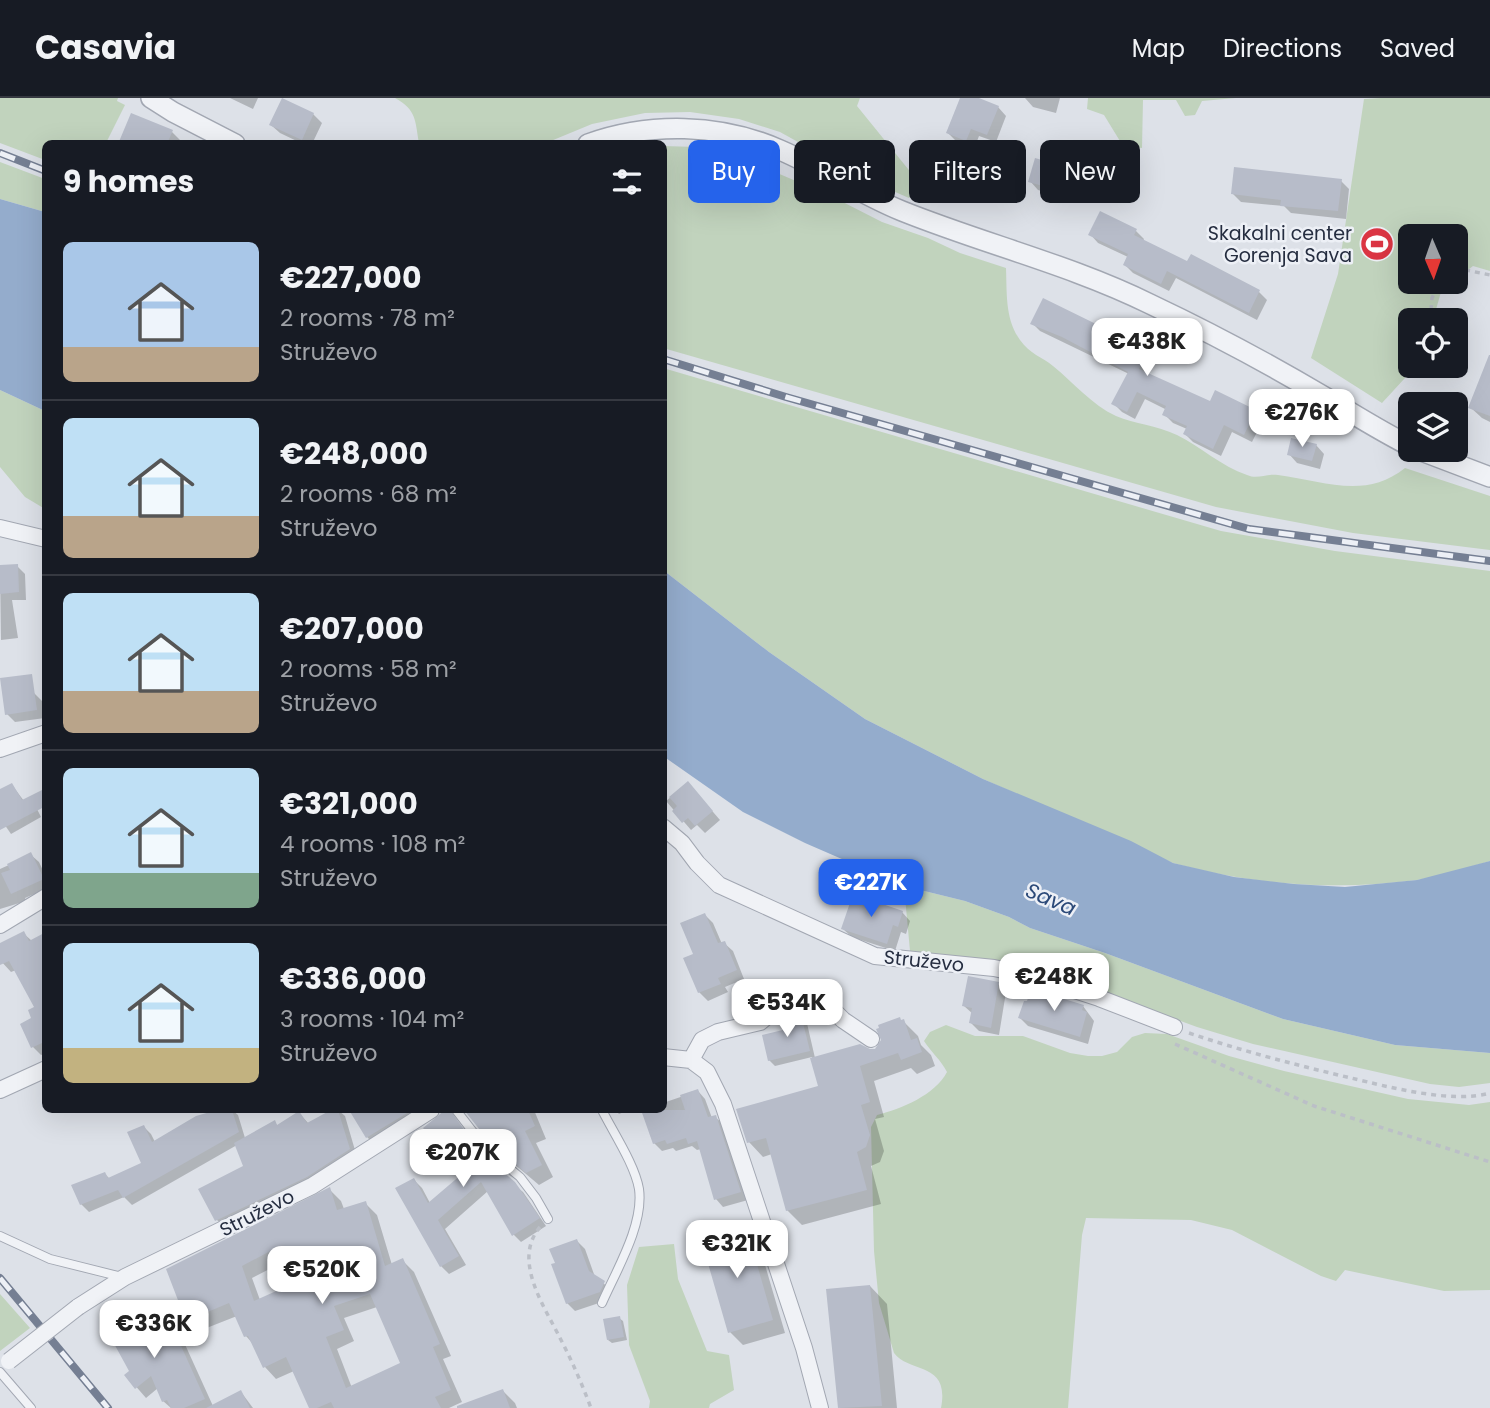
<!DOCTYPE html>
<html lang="en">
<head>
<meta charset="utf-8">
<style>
	body { margin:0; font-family:Poppins,sans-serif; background:#242831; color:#f1f3f6; height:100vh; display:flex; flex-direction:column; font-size:26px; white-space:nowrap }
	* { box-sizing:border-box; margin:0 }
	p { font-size:23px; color:#9ea1a6 }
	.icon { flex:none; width:38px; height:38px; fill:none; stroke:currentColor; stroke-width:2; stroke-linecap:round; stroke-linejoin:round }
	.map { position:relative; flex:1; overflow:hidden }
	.details { position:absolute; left:42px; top:42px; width:625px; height:973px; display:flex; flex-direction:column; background:#171b24; border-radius:10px; box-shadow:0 7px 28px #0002 }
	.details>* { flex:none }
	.banner { position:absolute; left:688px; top:42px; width:665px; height:63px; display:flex; gap:14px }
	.needle { width:46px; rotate:178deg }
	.tools { position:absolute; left:1398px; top:126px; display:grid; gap:14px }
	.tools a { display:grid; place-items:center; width:70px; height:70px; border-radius:10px; background:#171b24; box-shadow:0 7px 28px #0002; font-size:35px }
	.price { position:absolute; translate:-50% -60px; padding:0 16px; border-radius:14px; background:#fff; color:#222; font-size:23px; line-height:46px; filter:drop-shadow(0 2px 4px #0008) }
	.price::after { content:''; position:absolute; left:50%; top:42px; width:21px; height:16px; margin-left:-10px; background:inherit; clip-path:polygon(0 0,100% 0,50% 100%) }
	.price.active { background:#2563eb; color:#fff }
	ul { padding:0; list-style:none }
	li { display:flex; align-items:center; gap:21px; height:175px; padding:0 21px }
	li+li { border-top:2px solid #363941 }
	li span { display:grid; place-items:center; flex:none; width:196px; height:140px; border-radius:10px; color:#555 }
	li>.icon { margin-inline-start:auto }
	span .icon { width:84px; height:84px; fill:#fffc; stroke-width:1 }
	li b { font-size:30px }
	h2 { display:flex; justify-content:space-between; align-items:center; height:84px; padding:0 21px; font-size:30px }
	.chip { padding:0 24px; border-radius:10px; background:#171b24; box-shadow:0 7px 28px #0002; font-size:24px; line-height:63px }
	.chip.active { background:#2563eb; color:#fff }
	header { display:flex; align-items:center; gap:42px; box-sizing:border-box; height:98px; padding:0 35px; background:#171b24; border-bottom:2px solid #363941 }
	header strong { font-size:33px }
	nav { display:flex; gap:38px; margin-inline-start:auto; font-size:24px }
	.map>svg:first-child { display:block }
</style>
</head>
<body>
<header>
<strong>Casavia</strong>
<nav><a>Map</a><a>Directions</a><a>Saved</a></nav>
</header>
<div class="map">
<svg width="1490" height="1310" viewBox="0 0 1490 1310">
	<rect width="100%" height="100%" fill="#dde1e8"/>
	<path fill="#c1d3bd" d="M0 0H118L117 3 125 7 106 45 46 46 45 62 0 45Z
		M395 0H860L857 8 921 87 909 100 863 80 780 34 739 21 690 14 645 15 592 26 546 45H419C415 23 417 12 395 0Z
		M1088 0H1236L1202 3 1195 17 1185 18 1176 2H1143L1142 50 1123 48 1104 17 1087 11Z
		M1381 0H1490V173L1473 168 1456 181V138H1410V184H1453L1441 194 1433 222H1410V268H1416L1382 305 1311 260 1338 176 1364 1Z
		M663 48 696 49 728 54 831 98 882 124 928 140 960 155 1006 170C1007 196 1005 221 1020 242 1030 256 1042 259 1053 268 1074 285 1092 307 1116 318 1135 326 1156 327 1177 337 1201 349 1221 368 1247 377 1258 382 1266 375 1278 377 1324 383 1365 402 1405 370L1490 398V452L1353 435 1216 409 663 250Z
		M0 64 45 81V114L0 101Z
		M663 270 1221 433 1335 453 1490 473V763C1466 770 1442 778 1417 782 1335 793 1253 787 1173 765L983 681 865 621 769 554 663 472Z
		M0 292 45 313V411L25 399 0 369Z
		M904 788 965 803 1009 819 1030 830 1105 855 1283 921 1395 947 1490 955V985L1459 989 1430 986 1253 946 1197 929 1066 881 998 863 910 853Z
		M946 927 975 938H1023L1070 955 1088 958H1102L1117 954 1132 939 1145 935 1167 936 1229 958 1284 973 1408 1001 1469 1007 1490 1004V1192L1444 1193 1345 1172 1336 1183 1321 1178 1232 1132 1191 1122 1086 1120 1082 1137 1068 1310H941C950 1263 910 1276 894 1255L879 1205 874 1153 871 1029 877 1017C901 1011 935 997 947 974 941 962 931 954 924 943L930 934Z
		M674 1146 678 1181 707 1253 729 1257 734 1292 710 1306 709 1310H649L650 1303 629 1247 627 1187 639 1149Z
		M0 1196 30 1230 0 1253Z"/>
	<path fill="#94accc" d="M0 101 45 114V313L0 292Z
		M663 472 769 554 865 621 983 681 1131 743 1173 765 1234 779 1294 786 1345 789 1417 782 1490 763V955L1395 947 1283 921 1105 855 1030 830 1009 819 965 803 904 788 805 745 743 714 663 658Z"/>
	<path fill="#0003" fill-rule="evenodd" d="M230 0H258L253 11Z
		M962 0H975L998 9 1006 18 996 44 979 38 974 51 956 43 948 35Z
		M1025 0H1060L1056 15 1033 9Z
		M313 16 322 25 312 46H303L280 35 271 27Z
		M172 34 180 42 179 46H120Z
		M1074 73 1083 82 1077 103 1038 92 1030 83Z
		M1341 83 1349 91 1346 121 1291 115 1284 108 1241 104 1233 96Z
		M1136 133 1144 141 1143 143 1188 166 1259 194 1267 202 1257 222 1176 180 1169 193 1133 175 1125 167 1128 159 1098 145 1090 136Z
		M1032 225 1148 253 1156 261 1148 277 1211 305 1216 295 1255 314 1263 322 1252 344 1232 334 1221 358 1193 344 1185 336 1187 331 1173 325 1165 317 1167 312 1145 301 1135 321 1122 314 1114 306 1129 276 1040 233Z
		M1490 285V324L1482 320 1470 309Z
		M1316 347 1324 356 1320 371 1297 365 1289 356Z
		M17 468 25 476 26 502H12L18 540 1 542 0 469Z
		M34 595 42 603 45 620 15 624 7 616Z
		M688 685 720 722 705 735 697 727 691 732 666 703Z
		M12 687 24 703 35 707 41 719 11 736 0 720V693Z
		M31 757 39 764 46 779V791L25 800 26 803 0 811V771Z
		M902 814 910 823 906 836 901 834 895 853 852 839 843 831Z
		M705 817 713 825 722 846 724 845 733 853 744 881 725 889 728 894 708 903 699 894Z
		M23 835 32 843 46 888V955L41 957 33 949 36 910 16 872 11 874 0 862V847Z
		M998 886 1006 894 999 937 979 933 971 925 973 916 964 908Z
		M1083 908 1094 923 1088 946 1028 928 1020 920Z
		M800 915 806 921 815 960 876 952 903 923 918 938 921 947 931 957 935 968 917 976 911 970 874 983 884 1019 875 1021 884 1053 880 1064 871 1068 881 1106 802 1127 787 1112 772 1056 763 1059 749 1044 820 989 812 959 775 968 769 962Z
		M698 993 705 1001 712 1020 715 1019 723 1026 748 1102 723 1109 716 1101 701 1051 697 1052 692 1048 676 1053 673 1050 662 1053 654 1045 643 1012H663V1005Z
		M222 1012H232L238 1017 245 1040 274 1024 278 1028 299 1015 309 1026 338 1012 345 1018 357 1059 225 1130 217 1122 201 1092 246 1068 237 1047 132 1107 124 1099 89 1114 81 1106 105 1076 110 1081 143 1066 144 1029 151 1036 155 1044 196 1020Z
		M351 1012H414L419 1019 375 1047 367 1039Z
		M476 1012H534L546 1041 536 1045 553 1079 539 1087 506 1059 486 1037Z
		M615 1012H629L619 1016Z
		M490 1067 523 1094 546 1128 521 1144 513 1136 488 1093 445 1131 466 1167 449 1176 441 1168 414 1082 422 1090 430 1105Z
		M329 1091 341 1103 344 1111 365 1105 377 1117 392 1167 402 1162 414 1174 451 1258 443 1261 462 1304 449 1310H311L294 1273 276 1281 265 1269 253 1246 246 1238 237 1218 199 1233 187 1222 168 1172ZM285 1163 296 1186 260 1202 252 1180ZM377 1209 402 1266 352 1290 337 1251 354 1243 344 1220Z
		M746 1130 758 1143 785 1235 743 1247 730 1234Z
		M577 1143 585 1151 595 1179 612 1192 608 1202 575 1213 567 1205Z
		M870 1188 887 1206 897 1310H840L828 1192Z
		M126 1208 136 1218 149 1243 173 1232 183 1242 213 1308 241 1294 253 1310H171L163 1303 158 1290 146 1300 126 1277 131 1273Z
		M619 1220 623 1223 627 1242 612 1245 608 1242Z
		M503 1293 515 1305 517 1310H475Z"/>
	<path fill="#b7bcc9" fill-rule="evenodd" d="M282 0 314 15 302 42 269 27Z
		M960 0H979L999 8 987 37 971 31 966 43 946 35Z
		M131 15 173 32 167 46H118Z
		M1035 60 1075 72 1069 95 1028 84Z
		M1234 69 1342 81 1338 113 1280 108 1281 102 1231 96Z
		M1100 113 1137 131 1134 137 1187 163 1191 156 1260 192 1249 215 1167 173 1161 186 1123 167 1128 156 1088 137Z
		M1043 200 1149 252 1139 271 1210 303 1215 292 1256 312 1244 337 1224 327 1213 351 1183 336 1187 328 1162 317 1166 308 1137 294 1127 314 1111 306 1128 274 1062 239 1030 226Z
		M1489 257H1490V318L1468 310Z
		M1291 340 1317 346 1312 363 1287 357Z
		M18 466 19 494 0 496V467Z
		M32 576 37 612 5 617 0 580Z
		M688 683 713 713 695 728 688 720 682 725 672 713 677 708 669 699Z
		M12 685 22 702 46 690V708L0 732V691Z
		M31 754 44 781 11 796 1 775 10 772 7 766Z
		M853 796 903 813 898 829 893 827 887 846 841 831Z
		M705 815 718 845 725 843 737 872 718 880 721 886 698 895 683 860 693 856 680 825Z
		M24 833 29 843 46 834V954L42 945 31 950 20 926 31 920 28 912 34 909 9 863 0 867V845Z
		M968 878 999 884 991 930 969 925 972 910 962 908Z
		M1031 891 1084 907 1082 912 1087 914 1080 939 1018 920 1024 903H1027Z
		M800 913 810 953 768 963 762 937 787 931 783 918Z
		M900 919 901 922 904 921 911 942 917 940 922 954 901 962 898 955 860 968 870 1004 861 1007 870 1037 866 1049 857 1054 867 1092 786 1113 766 1040 747 1045 736 1011 818 988 810 960 860 946 870 951H875L881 942 876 931 879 930 878 927Z
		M698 991 708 1019 716 1017 741 1094 714 1102 697 1043 688 1046 686 1040 667 1046 665 1042 653 1046 641 1012H685L680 997Z
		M217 1012H232L239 1034 123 1100 118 1092 80 1107 71 1087 105 1074 108 1080 141 1065 127 1034 144 1027 152 1044 196 1018Z
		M331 1012H338L350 1051 307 1079 215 1123 198 1091 243 1068 234 1045 275 1022 277 1027 299 1013 307 1025Z
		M349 1012H412L366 1040Z
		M445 1012H450L482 1056 515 1084 540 1120 512 1138 481 1084 438 1122 459 1158 440 1169 395 1090 414 1080 428 1105 462 1076 423 1030Z
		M464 1012H528L535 1028 525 1033 542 1067 526 1075 492 1047Z
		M330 1089 337 1112 366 1103 385 1168 403 1160 440 1246 433 1249 451 1292 435 1299 441 1310H334L331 1304 317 1310H309L286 1259 263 1270 248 1238 244 1239 229 1205 186 1223 166 1171ZM276 1150 294 1185 254 1203 242 1168ZM370 1196 400 1265 346 1290 326 1239 344 1232 334 1208Z
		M746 1128 773 1222 728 1235 701 1141Z
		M577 1141 589 1173 605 1183 600 1194 566 1206 551 1166 555 1165 549 1151Z
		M870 1187 882 1308 838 1310 826 1191Z
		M126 1206 146 1243 173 1230 205 1301 184 1310H171L167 1302 162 1304 151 1278 135 1291 124 1277 129 1273 100 1220Z
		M620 1218 624 1239 607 1242 603 1221Z
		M503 1291 510 1310H457V1308Z
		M241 1292 250 1310H206Z"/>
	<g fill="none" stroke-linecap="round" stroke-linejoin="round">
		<g stroke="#a2a7b2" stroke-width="10">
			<path id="service" d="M456 1012 487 1052 520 1079 536 1100 548 1121
				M602 1012C613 1034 635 1067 639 1091 644 1127 616 1173 602 1205
				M0 1138 50 1161 122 1179
				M0 1274 31 1310"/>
		</g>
		<g stroke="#a2a7b2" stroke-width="18">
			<path id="minor" d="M0 430 46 441
				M0 651 46 635
				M663 729 682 745 697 765 719 787 875 858 994 870 1031 878 1099 900 1174 929
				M0 827 46 799
				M663 959 691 962 702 942 718 934 760 924 778 909 799 899 816 901 828 907 843 922 871 941
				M691 962 707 974 723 1006 804 1250 820 1310
				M0 992 46 971
				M78 1209 125 1179 312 1088 431 1012"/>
		</g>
		<g stroke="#a2a7b2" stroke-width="22">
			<path id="tertiary" d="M151 0 173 14 235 46
				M588 46C649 24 720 25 780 52 822 70 860 96 902 113 984 146 1071 167 1150 206 1207 233 1269 266 1323 298 1352 315 1380 333 1410 348
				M1419 352 1490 379"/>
		</g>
		<path stroke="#bbbfc7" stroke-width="3.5" stroke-dasharray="5 5" stroke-linecap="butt" d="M1456 174 1461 171 1490 177
			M1430 222 1432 200 1440 184
			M1430 268V273
			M1189 935C1242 953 1296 967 1351 980 1389 989 1452 1006 1490 995
			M1175 946 1314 1008 1490 1064
			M540 1129C512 1162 544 1208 560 1240 572 1263 582 1286 591 1310"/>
		<use href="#service" stroke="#f0f2f6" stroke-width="8"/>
		<use href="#minor" stroke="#f0f2f6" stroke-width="16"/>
		<use href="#tertiary" stroke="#f0f2f6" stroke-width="19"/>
		<g stroke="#757f93" stroke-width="8">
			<path id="rail" d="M0 55 46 73
				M663 261 786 299 1249 431 1490 463
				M0 1180 108 1310"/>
		</g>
		<use href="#rail" stroke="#edf0f6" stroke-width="5" stroke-dasharray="16" stroke-linecap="butt"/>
		<g stroke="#a2a7b2" stroke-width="18" stroke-linecap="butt">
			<path id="minor-bridge" d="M9 1263 78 1209"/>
		</g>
		<use href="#minor-bridge" stroke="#f0f2f6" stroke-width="16"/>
	</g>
	<defs>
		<g id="stadium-disc" transform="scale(1.75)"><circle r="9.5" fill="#db3543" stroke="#edf0f6"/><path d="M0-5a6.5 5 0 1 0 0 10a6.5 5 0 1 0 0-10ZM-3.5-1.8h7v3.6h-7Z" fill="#fff"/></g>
	</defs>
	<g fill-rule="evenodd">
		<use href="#stadium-disc" x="1377" y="146"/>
	</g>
	<g text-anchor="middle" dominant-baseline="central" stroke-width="5" stroke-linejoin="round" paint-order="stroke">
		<g font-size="19" fill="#252d40" stroke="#edf0f6" text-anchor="end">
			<text x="1352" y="135">Skakalni center<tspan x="1352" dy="22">Gorenja Sava</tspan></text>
		</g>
		<g font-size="19" fill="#252d40" stroke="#edf0f6">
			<text transform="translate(924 863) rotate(6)">Struževo</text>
			<text transform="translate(257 1115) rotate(-27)">Struževo</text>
		</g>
		<g font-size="21" font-style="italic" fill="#2b4978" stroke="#edf0f6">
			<text transform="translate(1051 801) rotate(23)">Sava</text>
		</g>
	</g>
</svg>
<div class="tools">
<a><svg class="needle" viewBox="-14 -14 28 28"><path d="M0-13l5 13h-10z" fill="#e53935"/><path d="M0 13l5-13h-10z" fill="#9ea1a6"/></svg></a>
<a><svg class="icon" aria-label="locate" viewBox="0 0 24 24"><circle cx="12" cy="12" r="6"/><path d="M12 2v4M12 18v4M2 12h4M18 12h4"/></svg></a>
<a><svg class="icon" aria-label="layers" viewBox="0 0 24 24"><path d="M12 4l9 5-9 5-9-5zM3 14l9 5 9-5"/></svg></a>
</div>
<b class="price" style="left:1147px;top:280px">€438K</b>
<b class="price" style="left:1302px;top:351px">€276K</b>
<b class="price active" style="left:871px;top:821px">€227K</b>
<b class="price" style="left:1054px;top:915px">€248K</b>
<b class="price" style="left:787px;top:941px">€534K</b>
<b class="price" style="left:463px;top:1091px">€207K</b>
<b class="price" style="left:737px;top:1182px">€321K</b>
<b class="price" style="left:322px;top:1208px">€520K</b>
<b class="price" style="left:154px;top:1262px">€336K</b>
<div class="banner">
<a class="chip active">Buy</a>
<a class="chip">Rent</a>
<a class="chip">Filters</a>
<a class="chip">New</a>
</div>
<section class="details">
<h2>9 homes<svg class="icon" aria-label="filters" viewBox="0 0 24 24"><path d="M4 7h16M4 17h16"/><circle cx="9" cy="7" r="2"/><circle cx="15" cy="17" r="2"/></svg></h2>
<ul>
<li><span style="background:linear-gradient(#a9c7e8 75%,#b9a48a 0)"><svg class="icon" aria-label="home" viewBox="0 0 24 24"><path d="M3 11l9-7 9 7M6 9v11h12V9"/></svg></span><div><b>€227,000</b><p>2 rooms · 78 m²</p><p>Struževo</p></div></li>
<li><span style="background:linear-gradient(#bfe0f5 70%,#b9a48a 0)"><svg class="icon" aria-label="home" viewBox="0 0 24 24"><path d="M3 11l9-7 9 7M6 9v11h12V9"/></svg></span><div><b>€248,000</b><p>2 rooms · 68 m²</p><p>Struževo</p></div></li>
<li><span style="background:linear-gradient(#bfe0f5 70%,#b9a48a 0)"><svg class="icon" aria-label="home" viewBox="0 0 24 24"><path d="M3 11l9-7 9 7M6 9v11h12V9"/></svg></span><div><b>€207,000</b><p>2 rooms · 58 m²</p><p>Struževo</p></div></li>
<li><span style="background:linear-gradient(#bfe0f5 75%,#7fa58c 0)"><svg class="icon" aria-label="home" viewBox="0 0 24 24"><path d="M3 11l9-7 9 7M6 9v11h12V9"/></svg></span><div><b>€321,000</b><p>4 rooms · 108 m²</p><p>Struževo</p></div></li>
<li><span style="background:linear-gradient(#bfe0f5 75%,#c2b280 0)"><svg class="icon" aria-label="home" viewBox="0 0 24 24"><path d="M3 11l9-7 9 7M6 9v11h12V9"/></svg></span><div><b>€336,000</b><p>3 rooms · 104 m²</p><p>Struževo</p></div></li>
</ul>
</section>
</div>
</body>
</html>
